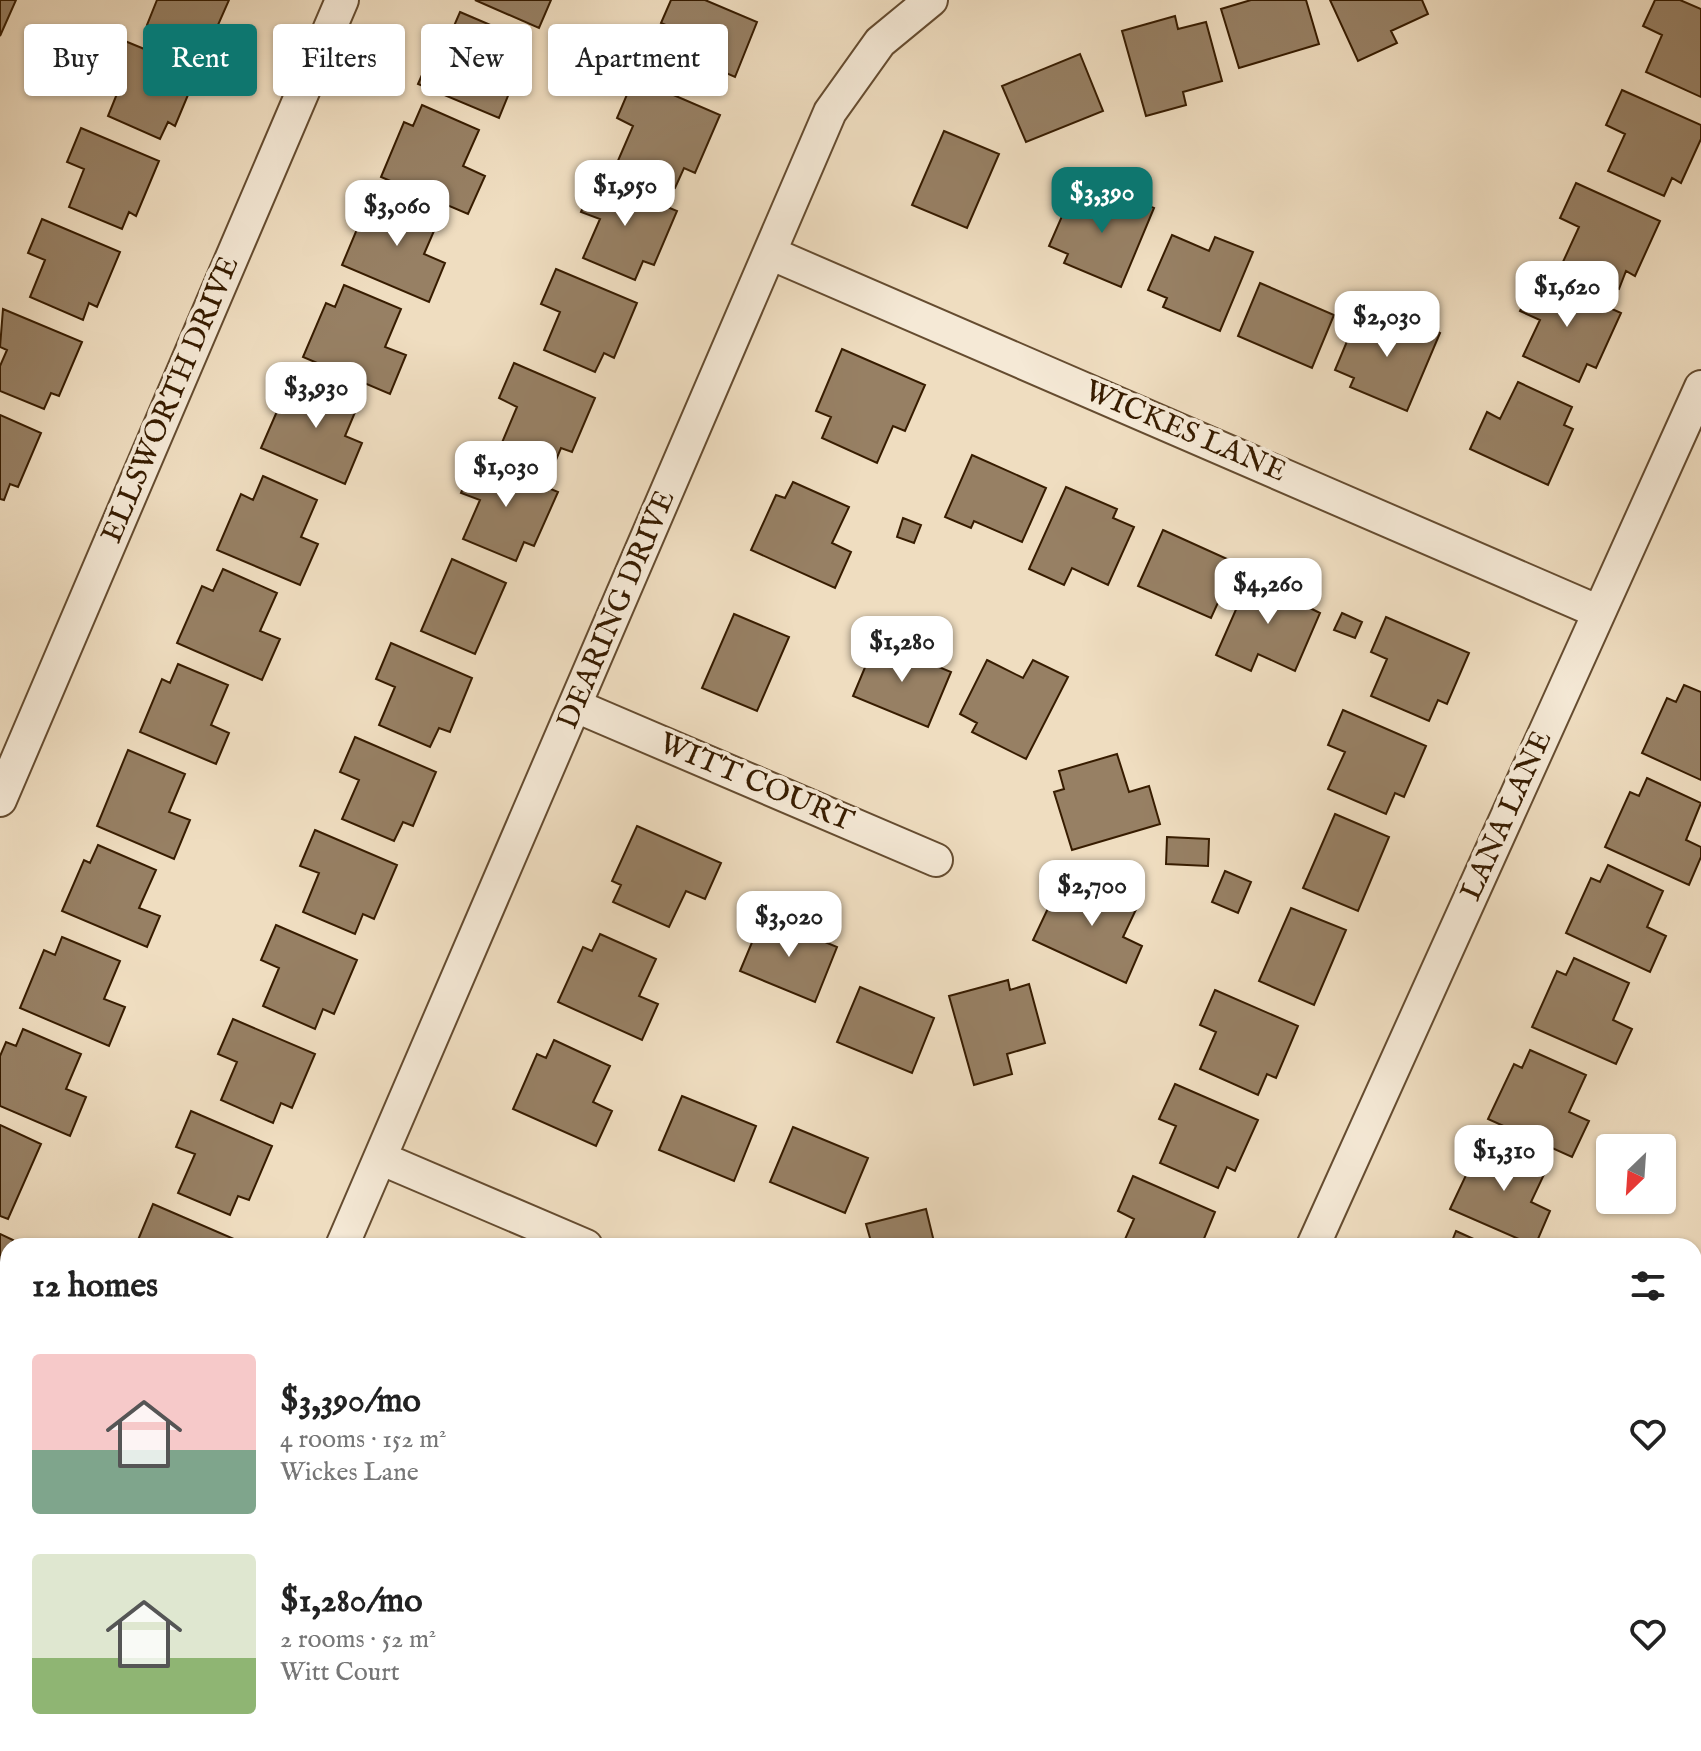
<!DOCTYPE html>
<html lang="en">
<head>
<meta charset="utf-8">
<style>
	body { margin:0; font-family:"IM FELL English",serif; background:#f2f2f2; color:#222; height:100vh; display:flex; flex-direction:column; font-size:30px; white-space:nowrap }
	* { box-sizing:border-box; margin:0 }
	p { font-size:26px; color:#767676 }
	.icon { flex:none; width:44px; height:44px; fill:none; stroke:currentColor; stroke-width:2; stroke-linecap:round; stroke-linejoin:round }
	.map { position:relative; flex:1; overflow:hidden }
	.side { position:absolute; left:0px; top:1238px; width:1702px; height:514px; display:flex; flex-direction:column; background:#fff; border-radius:24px 24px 0 0; box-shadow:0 2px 6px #0004 }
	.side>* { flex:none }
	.banner { position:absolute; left:24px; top:24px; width:800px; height:72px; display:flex; gap:16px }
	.needle { width:52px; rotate:205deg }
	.tools { position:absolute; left:1596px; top:1134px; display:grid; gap:16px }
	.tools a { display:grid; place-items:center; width:80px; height:80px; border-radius:8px; background:#fff; box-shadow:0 2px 6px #0004; font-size:40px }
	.price { position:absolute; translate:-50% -68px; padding:0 18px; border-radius:16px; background:#fff; color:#222; font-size:26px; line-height:52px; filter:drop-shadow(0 2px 4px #0008) }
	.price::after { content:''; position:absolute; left:50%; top:48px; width:24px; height:18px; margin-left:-12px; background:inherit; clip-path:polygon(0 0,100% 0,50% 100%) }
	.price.selected { background:#0f766e; color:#fff }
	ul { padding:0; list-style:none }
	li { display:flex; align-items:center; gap:24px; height:200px; padding:0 32px }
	li span { display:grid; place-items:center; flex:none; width:224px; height:160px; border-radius:8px; color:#555 }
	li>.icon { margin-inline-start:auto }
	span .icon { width:96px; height:96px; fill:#fffc; stroke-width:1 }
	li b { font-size:34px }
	h2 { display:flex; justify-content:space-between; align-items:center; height:96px; padding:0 32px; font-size:34px }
	.pill { padding:0 28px; border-radius:8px; background:#fff; box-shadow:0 2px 6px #0004; font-size:28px; line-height:72px }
	.pill.selected { background:#0f766e; color:#fff }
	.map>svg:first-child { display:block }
</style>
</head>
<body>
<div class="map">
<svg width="1701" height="1751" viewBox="0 0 1701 1751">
	<rect width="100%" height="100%" fill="#efddc0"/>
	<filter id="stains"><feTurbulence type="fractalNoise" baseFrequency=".0025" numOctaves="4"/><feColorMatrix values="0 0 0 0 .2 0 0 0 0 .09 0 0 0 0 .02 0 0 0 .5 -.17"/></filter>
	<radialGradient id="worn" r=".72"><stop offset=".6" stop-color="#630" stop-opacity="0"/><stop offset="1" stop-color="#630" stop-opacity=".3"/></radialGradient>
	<path fill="#d0bc9f" stroke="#846c50" stroke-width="2" d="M1506 1744H1652L1657 1746 1654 1751H1504Z"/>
	<path fill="#978064" stroke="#371c00" stroke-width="2" d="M0 0H16L0 36Z
		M157 0H229L214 34 206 31 199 47 147 25Z
		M475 0H551L539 28Z
		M671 0H705L757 22 735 77 724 72 716 92 664 69 680 31 661 23Z
		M1251 0H1306L1319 44 1239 68 1221 9Z
		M1330 0H1422L1428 14 1391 31 1397 43 1358 61Z
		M1655 0H1680L1701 9V97L1646 72 1662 35 1643 26Z
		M460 12 514 35 498 74 514 81 499 118 418 84 442 29 451 33Z
		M1175 16 1178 29 1206 22 1222 81 1183 92 1186 105 1146 116 1122 31Z
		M120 39 198 71 175 126 168 122 160 139 108 116 123 79 106 72Z
		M1080 54 1103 111 1026 142 1002 86Z
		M634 78 720 115 695 173 684 168 675 188 617 163 633 126 617 118Z
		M1622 90 1701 125V139L1681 183 1672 178 1664 196 1608 171 1625 134 1606 125Z
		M422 105 479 130 463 166 485 176 468 214 381 177 404 122 413 126Z
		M81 128 159 161 136 216 129 212 122 229 69 207 84 169 67 162Z
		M944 131 999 154 967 228 912 205Z
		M596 177 677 211 654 265 643 261 635 280 583 258 600 219 581 212Z
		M1576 183 1660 221 1635 276 1626 271 1619 289 1562 264 1579 227 1560 218Z
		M1073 191 1110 207 1116 192 1154 208 1121 287 1064 263 1068 254 1049 246Z
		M383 193 440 217 424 254 445 263 429 302 342 265 365 210 374 214Z
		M42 219 120 252 97 307 89 303 83 320 30 297 45 260 28 253Z
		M1172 235 1209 251 1215 237 1253 252 1220 331 1163 307 1167 298 1148 290Z
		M556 269 637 303 614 358 604 353 595 372 544 350 560 312 541 304Z
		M1537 275 1621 313 1596 368 1587 364 1579 382 1523 356 1540 320 1520 311Z
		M1260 283 1334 315 1312 368 1238 336Z
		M344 285 401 309 385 347 406 355 390 394 303 357 326 303 335 307Z
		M3 309 82 342 59 396 51 393 44 409 0 391V366L7 350 0 347Z
		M1358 315 1397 331 1402 317 1440 333 1407 411 1350 387 1354 378 1335 370Z
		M842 349 925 385 905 431 893 426 877 463 822 438 831 417 816 411Z
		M514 363 595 398 572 452 561 448 553 467 501 445 517 407 499 398Z
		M306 376 361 398 345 436 362 443 345 484 261 448 285 393 296 399Z
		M1518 382 1572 407 1564 425 1573 429 1548 485 1470 449 1487 412 1500 419Z
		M0 415 41 433 18 487 10 484 4 500 0 499Z
		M972 455 1046 488 1022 542 974 521 971 528 945 517Z
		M476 457 558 492 534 546 524 542 516 561 463 539 480 500 461 493Z
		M263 476 317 500 301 537 318 544 300 585 217 550 241 494 253 500Z
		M793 482 849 507 832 543 851 552 835 588 751 550 776 495 785 498Z
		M1066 487 1117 509 1113 518 1134 527 1108 585 1072 568 1064 585 1029 569Z
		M903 518 921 525 914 543 897 537Z
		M1163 530 1236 563 1211 618 1138 586Z
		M452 559 506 583 475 654 421 631Z
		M223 569 277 593 260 631 280 639 262 680 177 643 202 586 213 591Z
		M1252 573 1304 595 1300 603 1320 613 1295 671 1258 654 1251 671 1216 655Z
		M1342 613 1362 622 1355 638 1334 630Z
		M734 614 789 637 757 711 702 688Z
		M1386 617 1469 653 1447 704 1438 700 1429 721 1371 696 1387 659 1371 652Z
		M876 641 951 672 928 727 853 696Z
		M391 643 472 678 450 732 439 728 430 747 379 725 395 687 376 679Z
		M987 660 1023 678 1033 660 1068 677 1026 759 972 732 977 723 960 714Z
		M178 664 228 685 211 725 229 733 216 764 140 732 162 679 170 683Z
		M1684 685 1701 692V780L1642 753 1667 698 1676 702Z
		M1343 710 1426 746 1404 797 1395 793 1386 814 1328 789 1345 752 1328 745Z
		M355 737 436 772 413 826 403 822 394 841 342 819 359 780 340 772Z
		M128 750 185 774 169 812 190 820 174 859 97 826Z
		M1117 754 1129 792 1149 786 1160 824 1072 850 1054 792 1064 789 1059 771Z
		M1647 778 1701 803 1686 840 1701 847V857L1689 885 1605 847 1630 792 1639 796Z
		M1335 814 1389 837 1358 911 1303 888Z
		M637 826 721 863 705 899 686 891 669 927 613 902 621 885 612 881Z
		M315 830 397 865 374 919 363 914 355 934 303 912 319 873 300 866Z
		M1167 837 1209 839 1208 866 1166 864Z
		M98 845 156 870 139 908 160 916 147 947 62 911 84 860 90 863Z
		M1608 865 1663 891 1647 927 1666 936 1650 972 1566 933 1591 878 1600 882Z
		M1225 871 1251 882 1238 913 1212 902Z
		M1085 876 1140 901 1123 937 1142 946 1126 983 1033 940 1059 885 1077 893Z
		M1291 908 1346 930 1314 1005 1259 981Z
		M763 916 837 947 815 1002 740 971Z
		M276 925 357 960 334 1014 323 1009 315 1029 263 1006 279 968 261 960Z
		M600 934 656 959 639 996 658 1004 642 1040 558 1002 583 947 592 951Z
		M62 937 120 961 104 999 125 1007 109 1046 20 1008 44 950 55 955Z
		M1574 958 1629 983 1613 1020 1632 1029 1616 1064 1532 1027 1557 971 1566 975Z
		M1008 980 1010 990 1029 984 1045 1043 1007 1054 1012 1074 974 1085 949 996Z
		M860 987 934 1018 912 1073 837 1042Z
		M1215 990 1298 1026 1276 1078 1267 1074 1258 1095 1200 1069 1216 1032 1200 1025Z
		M233 1019 315 1054 292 1108 281 1103 273 1123 221 1100 237 1062 218 1054Z
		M23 1029 81 1054 66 1089 86 1097 70 1136 0 1106V1056L6 1042 16 1046Z
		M554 1040 610 1066 593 1102 612 1111 596 1146 513 1109 537 1054 546 1058Z
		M1530 1050 1586 1075 1569 1112 1589 1121 1572 1157 1488 1119 1514 1064 1522 1068Z
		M1175 1084 1258 1120 1235 1171 1227 1167 1218 1188 1160 1163 1176 1126 1159 1119Z
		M682 1096 756 1126 734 1181 659 1150Z
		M191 1111 272 1146 249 1200 238 1196 230 1215 178 1193 195 1154 176 1147Z
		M0 1125 41 1144 8 1219 0 1216Z
		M793 1127 868 1158 845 1213 770 1182Z
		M1492 1140 1548 1166 1531 1202 1550 1211 1535 1246 1450 1209 1476 1154 1484 1158Z
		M1133 1176 1215 1212 1201 1246H1122L1134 1219 1118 1211Z
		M153 1204 234 1239 231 1246H153L138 1240Z
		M926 1209 935 1246H868L872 1245 866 1224Z
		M1456 1231 1489 1246H1450Z
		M0 1234 13 1240 0 1270Z
		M1701 1366V1432L1694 1429V1381Z
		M8 1610V1674L0 1670V1629Z
		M0 1696 8 1700V1744H15L12 1751H0Z
		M753 1744H800L797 1751H769Z
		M897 1744H929L945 1751H894Z
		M1227 1744H1307L1304 1751H1242Z"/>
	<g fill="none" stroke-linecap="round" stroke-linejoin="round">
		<g stroke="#654c30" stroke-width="36">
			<path id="minor" d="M770 253 1599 612
				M576 706 936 860
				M0 800 342 0
				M380 1158 586 1246
				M342 1246 830 112 880 42 931 0
				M1313 1246 1701 387
				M1694 1534 1701 1538
				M493 1744 509 1751
				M124 1751 127 1744
				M1085 1751 1088 1744"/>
		</g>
		<use href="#minor" stroke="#f5e9d6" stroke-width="32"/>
	</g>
	<g text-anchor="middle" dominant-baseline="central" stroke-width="8" stroke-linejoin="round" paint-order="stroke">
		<g font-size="30" fill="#371c00" stroke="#f5e9d6">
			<text transform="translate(171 400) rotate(-67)">ELLSWORTH DRIVE</text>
			<text transform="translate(1185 432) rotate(23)">WICKES LANE</text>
			<text transform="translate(617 610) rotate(-67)">DEARING DRIVE</text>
			<text transform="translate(756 783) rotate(23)">WITT COURT</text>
			<text transform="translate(1507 816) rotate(-66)">LANA LANE</text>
		</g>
	</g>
	<rect width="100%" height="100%" filter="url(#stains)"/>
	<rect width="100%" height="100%" fill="url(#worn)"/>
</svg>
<div class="tools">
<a><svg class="needle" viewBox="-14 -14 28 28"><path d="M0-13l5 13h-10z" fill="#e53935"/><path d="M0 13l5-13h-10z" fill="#767676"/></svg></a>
</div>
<b class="price" style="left:625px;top:228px">$1,950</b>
<b class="price selected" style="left:1102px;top:235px">$3,390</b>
<b class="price" style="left:397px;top:248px">$3,060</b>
<b class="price" style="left:1567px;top:329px">$1,620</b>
<b class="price" style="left:1387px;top:359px">$2,030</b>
<b class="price" style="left:316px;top:430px">$3,930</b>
<b class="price" style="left:506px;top:509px">$1,030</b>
<b class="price" style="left:1268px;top:626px">$4,260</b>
<b class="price" style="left:902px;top:684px">$1,280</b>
<b class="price" style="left:1092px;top:928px">$2,700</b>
<b class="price" style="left:789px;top:959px">$3,020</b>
<b class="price" style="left:1504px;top:1193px">$1,310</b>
<div class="banner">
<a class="pill">Buy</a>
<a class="pill selected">Rent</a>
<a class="pill">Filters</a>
<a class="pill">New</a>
<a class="pill">Apartment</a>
</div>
<section class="side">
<h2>12 homes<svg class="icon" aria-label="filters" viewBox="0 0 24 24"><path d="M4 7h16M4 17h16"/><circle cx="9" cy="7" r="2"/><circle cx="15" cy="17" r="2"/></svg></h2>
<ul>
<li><span style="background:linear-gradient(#f6c9c9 60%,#7fa58c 0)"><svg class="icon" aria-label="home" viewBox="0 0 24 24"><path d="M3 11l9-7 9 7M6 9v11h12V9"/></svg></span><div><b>$3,390/mo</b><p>4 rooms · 152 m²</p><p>Wickes Lane</p></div><svg class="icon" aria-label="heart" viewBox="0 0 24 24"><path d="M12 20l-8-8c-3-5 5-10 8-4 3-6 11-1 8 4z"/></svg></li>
<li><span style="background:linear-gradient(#dfe7d0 65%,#8fb573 0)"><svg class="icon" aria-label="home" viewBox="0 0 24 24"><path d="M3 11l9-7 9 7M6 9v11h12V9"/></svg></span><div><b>$1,280/mo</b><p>2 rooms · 52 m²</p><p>Witt Court</p></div><svg class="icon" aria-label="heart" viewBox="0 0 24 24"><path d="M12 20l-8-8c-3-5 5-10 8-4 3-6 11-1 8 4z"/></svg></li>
</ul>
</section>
</div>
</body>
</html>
